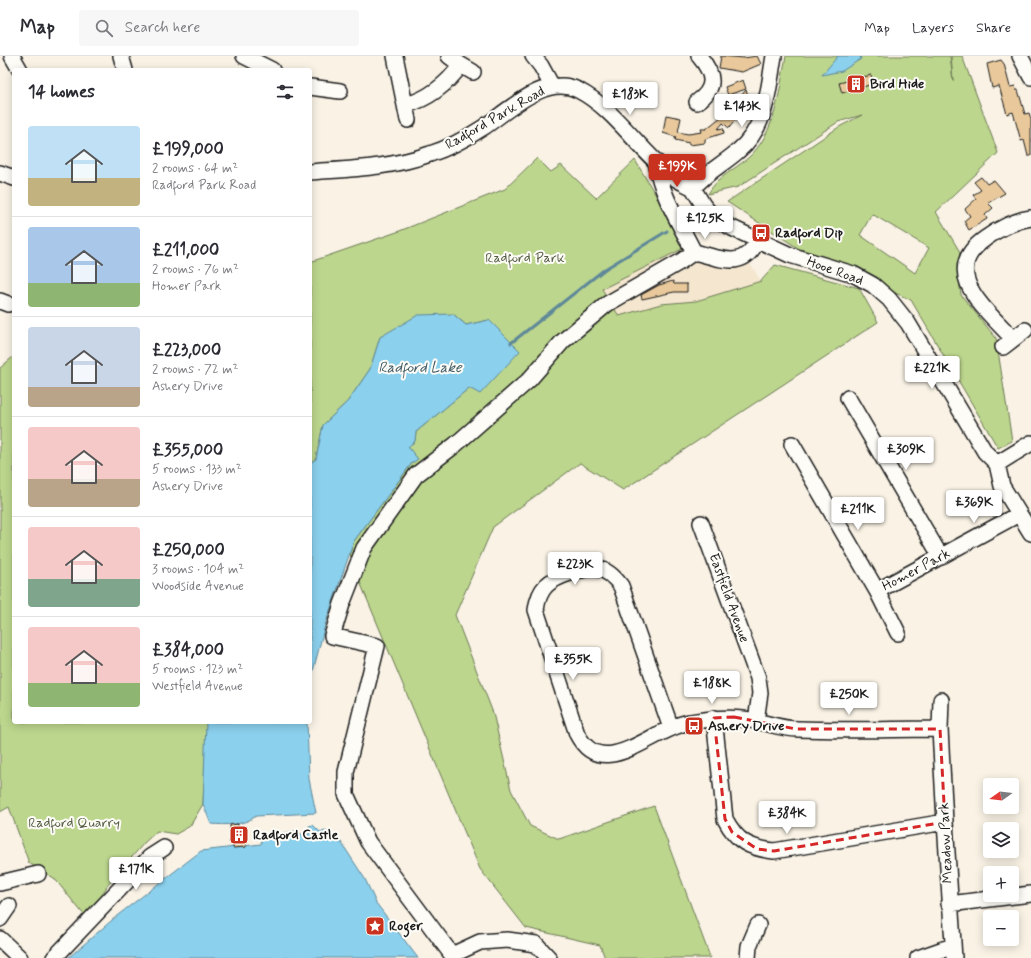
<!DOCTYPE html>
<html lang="en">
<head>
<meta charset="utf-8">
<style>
	body { margin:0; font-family:Mynerve,sans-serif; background:#f7f7f7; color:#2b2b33; height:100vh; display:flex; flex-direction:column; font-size:15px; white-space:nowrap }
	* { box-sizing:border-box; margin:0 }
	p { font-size:13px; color:#7c7c81 }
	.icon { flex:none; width:22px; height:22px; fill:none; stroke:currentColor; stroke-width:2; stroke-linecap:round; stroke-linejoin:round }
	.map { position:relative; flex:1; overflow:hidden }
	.details { position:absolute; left:12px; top:12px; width:300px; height:656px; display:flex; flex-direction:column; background:#fff; border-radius:4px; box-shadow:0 2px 10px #0003 }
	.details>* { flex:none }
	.needle { width:26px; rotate:256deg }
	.controls { position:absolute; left:983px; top:722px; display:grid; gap:8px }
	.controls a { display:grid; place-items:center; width:36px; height:36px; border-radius:4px; background:#fff; box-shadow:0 2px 10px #0003; font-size:20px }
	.price { position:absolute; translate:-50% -34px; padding:0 9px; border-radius:4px; background:#fff; color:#222; font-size:13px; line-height:26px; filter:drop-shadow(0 1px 2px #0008) }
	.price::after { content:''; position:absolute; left:50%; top:24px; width:12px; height:9px; margin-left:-6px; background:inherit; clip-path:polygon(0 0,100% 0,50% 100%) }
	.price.selected { background:#c8321e; color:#fff }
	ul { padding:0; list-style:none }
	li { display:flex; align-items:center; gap:12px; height:100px; padding:0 16px }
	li+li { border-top:1px solid #e1e1e2 }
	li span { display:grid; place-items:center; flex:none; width:112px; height:80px; border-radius:4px; color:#555 }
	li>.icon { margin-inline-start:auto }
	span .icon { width:48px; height:48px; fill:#fffc; stroke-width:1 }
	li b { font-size:17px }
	h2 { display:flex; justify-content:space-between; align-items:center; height:48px; padding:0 16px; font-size:17px }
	header { display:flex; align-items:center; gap:24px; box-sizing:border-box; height:56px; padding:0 20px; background:#fff; border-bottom:1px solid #e1e1e2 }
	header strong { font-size:19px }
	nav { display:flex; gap:22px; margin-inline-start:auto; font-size:14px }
	.search { width:280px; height:36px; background:#f7f7f7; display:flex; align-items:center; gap:10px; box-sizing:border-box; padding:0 14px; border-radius:4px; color:#7c7c81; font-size:15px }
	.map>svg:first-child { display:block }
</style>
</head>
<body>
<header>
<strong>Map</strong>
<div class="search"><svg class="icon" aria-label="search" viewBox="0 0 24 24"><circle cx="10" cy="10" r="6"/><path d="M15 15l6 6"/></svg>Search here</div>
<nav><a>Map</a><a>Layers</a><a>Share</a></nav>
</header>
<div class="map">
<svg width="1031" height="902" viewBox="0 0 1031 902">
	<rect width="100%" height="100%" fill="#f9f2e5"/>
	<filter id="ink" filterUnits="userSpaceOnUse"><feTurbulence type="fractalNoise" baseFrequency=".025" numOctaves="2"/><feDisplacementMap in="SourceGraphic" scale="8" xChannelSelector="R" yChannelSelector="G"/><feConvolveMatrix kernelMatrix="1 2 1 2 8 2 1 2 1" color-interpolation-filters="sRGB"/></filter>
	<g filter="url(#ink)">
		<path fill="#f4e6cf" d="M690 188 746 201 761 225 696 245 661 248 619 260 602 233Z"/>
		<path fill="#bcd68d" stroke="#6c7954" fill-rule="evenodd" d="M786 0H950L953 25 951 0H962L998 97 936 156 960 196 958 215 961 239 996 282 1012 385 998 392 911 244 804 196 727 146 839 71 862 59 838 66 738 131 708 138C718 120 733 115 748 102 776 77 779 35 786 0ZM872 158 929 192 915 217 860 179Z
			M537 102 551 116 561 109 596 142 635 104 664 153 682 193 602 233 619 260 661 248 696 245 761 225 775 209 859 232 878 266 623 434 580 407 493 471 455 559 493 657 511 734 530 770 559 783 654 750 710 901 709 902H605L600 889 526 872 480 813 352 507 350 496 354 485 412 407 417 403 408 391 415 385 416 376 469 332 489 264 466 269 453 258 380 281 370 313 348 345 323 369 316 403 310 407V206L397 176 505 133Z
			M14 300V666H207L203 748 190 770 176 778 157 775 144 787 107 830 89 865 54 822 29 807 9 751 0 756V312Z"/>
		<path fill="#8bd0ed" stroke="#5f8899" d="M838 0H860L861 3 842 15 822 19Z
			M453 258 466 269 489 264 520 295 480 338 469 332 416 376 415 385 408 391 418 403 412 407 354 485 325 569 310 627V407L316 403 323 369 348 345 370 313 380 281 418 259Z
			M206 666H307L309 723 316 757 256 760C243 770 226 769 211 768L203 748Z
			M313 769 320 776 325 774 341 786 365 823 376 847 418 902H68L118 859 201 795 261 788 262 781 296 775 303 779 309 778V770Z"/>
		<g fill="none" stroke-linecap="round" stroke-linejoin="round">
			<path stroke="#5f8899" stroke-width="3" d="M511 287 605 213 667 175"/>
		</g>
		<path fill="#e9c99b" stroke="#1c1c1c" d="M721 0 744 2 757 0 761 8 742 16 719 12Z
			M1001 4 1004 8 1010 31 1015 30 1016 34H1018L1025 58 1029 57 1031 63V100H1028L1024 84 1021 85 1013 56 1007 58 999 30 992 32 987 8Z
			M871 19 873 28 842 37 839 27Z
			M743 24 746 33 728 39 725 31Z
			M746 34 752 49 734 57 738 61 729 72 723 67 718 73 723 72 724 77 705 83V87L689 89V87L675 84 676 81 663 77 666 59 681 62 678 76 688 78 702 76 701 73H706L727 56Z
			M981 121 987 128 994 124 1005 137 988 147 993 152 985 159 987 163 969 174 964 165 970 160 965 153 976 143 973 139 981 134 974 126Z
			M673 225 674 228H687V236H674L642 243 641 239 659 229Z
			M238 768V775L244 774 246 791 233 792V787L229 786 231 783 230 769Z"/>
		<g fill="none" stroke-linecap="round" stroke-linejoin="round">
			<g stroke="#1c1c1c" stroke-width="18">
				<path id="minor" d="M12 0 20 14
					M121 0 125 14
					M244 0 272 14
					M395 0 408 64
					M449 0 461 9
					M533 0 541 10 552 30
					M1020 0 1031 21
					M310 31 340 35
					M697 46C717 32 714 18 699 0
					M406 49C428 43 447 28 461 9L473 16
					M656 106C661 139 679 166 694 196 720 202 743 215 757 185
					M310 116C350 113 391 112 430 98 449 92 467 82 484 71 509 54 546 18 578 34 617 54 640 97 675 122 680 126 687 128 693 132
					M0 117 14 122
					M693 132 703 149 714 162 732 172 790 199 853 218 873 229 889 243 908 267 985 396 997 408 1002 430 1031 477
					M693 132C708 115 722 109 738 95 767 71 768 34 774 0
					M0 245 8 248
					M1013 283C987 254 937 216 986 182 998 173 1016 164 1031 162
					M1003 291 1025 274
					M848 342 941 501
					M792 388 877 535 1019 458
					M997 408 1031 387
					M701 467 758 622 760 637 756 665
					M877 535 898 577
					M941 644 940 673 945 766 954 902
					M714 662 725 763C737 786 749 792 774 795L945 766
					M671 672 621 530C605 508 593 510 570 517 549 524 539 531 536 554L577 678C603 728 652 672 690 666 712 662 734 660 756 665 770 668 784 673 798 673 845 675 893 673 940 673
					M0 827 38 818
					M949 848 1031 838
					M0 863 9 850
					M0 883 20 902
					M54 902 150 801 164 792
					M549 902 536 888 507 884 480 886 452 899 368 786 346 738V716L377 590 332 580 342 548 364 492 416 419 455 389 529 324 563 285 607 248 680 206 694 196
					M748 902 749 890 758 869
					M918 902 952 890"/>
			</g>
			<use href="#minor" stroke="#fdfcf7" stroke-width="15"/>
		</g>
	</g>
	<path fill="none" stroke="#d62828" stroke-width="3" stroke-dasharray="8 5" stroke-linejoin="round" d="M734 661 796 673H940L945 766 774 795 757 793 732 776 725 763 714 662Z"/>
	<defs>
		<g id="building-square" transform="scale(1)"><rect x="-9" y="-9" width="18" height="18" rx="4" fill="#c8321e" stroke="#fdfcf7"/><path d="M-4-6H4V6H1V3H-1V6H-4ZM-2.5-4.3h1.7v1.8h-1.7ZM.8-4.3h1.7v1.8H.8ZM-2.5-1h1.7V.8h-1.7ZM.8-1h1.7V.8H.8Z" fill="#fff"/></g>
		<g id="bus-square" transform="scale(1)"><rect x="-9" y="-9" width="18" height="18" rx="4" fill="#c8321e" stroke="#fdfcf7"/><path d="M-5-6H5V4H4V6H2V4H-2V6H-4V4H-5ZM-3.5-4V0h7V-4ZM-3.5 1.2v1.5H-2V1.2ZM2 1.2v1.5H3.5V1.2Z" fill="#fff"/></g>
		<g id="sight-square" transform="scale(1)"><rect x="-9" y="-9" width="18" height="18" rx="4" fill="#c8321e" stroke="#fdfcf7"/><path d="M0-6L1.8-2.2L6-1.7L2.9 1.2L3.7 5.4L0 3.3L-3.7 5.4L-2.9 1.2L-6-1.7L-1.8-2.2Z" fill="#fff"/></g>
	</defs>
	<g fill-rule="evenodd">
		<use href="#building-square" x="856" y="28"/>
		<use href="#bus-square" x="761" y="177"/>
		<use href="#bus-square" x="694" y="670"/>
		<use href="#building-square" x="239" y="779"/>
		<use href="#sight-square" x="375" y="870"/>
	</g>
	<g text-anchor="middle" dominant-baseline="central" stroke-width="4" stroke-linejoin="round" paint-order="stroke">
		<g font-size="14" font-weight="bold" fill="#1c1c1c" stroke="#fdfcf7" text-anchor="start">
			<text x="870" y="28">Bird Hide</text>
			<text x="775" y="177">Radford Dip</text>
			<text x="708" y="670">Ashery Drive</text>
			<text x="253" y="779">Radford Castle</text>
			<text x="389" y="870">Roger</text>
		</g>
		<g font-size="14" fill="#1c1c1c" stroke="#fdfcf7">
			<text transform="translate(495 62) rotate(-30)">Radford Park Road</text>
			<text transform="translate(835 215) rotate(20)">Hooe Road</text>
			<text transform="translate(916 514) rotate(-28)">Homer Park</text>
			<text transform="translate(729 542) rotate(70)">Eastfield Avenue</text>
			<text transform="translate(946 787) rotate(-93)">Meadow Park</text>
		</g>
		<g font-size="14" fill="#545d44" stroke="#fdfcf7">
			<text x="525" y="202">Radford Park</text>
			<text x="74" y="767">Radford Quarry</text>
		</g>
		<g font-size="15" font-style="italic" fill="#435b65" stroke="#fdfcf7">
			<text x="420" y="312">Radford Lake</text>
		</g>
	</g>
</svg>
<div class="controls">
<a><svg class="needle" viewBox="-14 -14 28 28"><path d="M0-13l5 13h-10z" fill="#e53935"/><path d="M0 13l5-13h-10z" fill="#7c7c81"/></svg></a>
<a><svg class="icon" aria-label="layers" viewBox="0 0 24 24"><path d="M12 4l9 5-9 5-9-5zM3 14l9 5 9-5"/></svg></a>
<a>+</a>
<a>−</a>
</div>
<b class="price" style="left:630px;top:60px">£183K</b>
<b class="price" style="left:742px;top:72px">£143K</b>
<b class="price selected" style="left:677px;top:132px">£199K</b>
<b class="price" style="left:705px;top:184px">£125K</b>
<b class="price" style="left:932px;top:334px">£221K</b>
<b class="price" style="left:906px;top:415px">£309K</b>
<b class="price" style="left:974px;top:468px">£369K</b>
<b class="price" style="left:858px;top:475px">£211K</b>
<b class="price" style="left:575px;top:530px">£223K</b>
<b class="price" style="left:573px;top:625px">£355K</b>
<b class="price" style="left:712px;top:649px">£188K</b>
<b class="price" style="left:849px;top:660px">£250K</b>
<b class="price" style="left:787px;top:779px">£384K</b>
<b class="price" style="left:136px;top:835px">£171K</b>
<section class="details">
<h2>14 homes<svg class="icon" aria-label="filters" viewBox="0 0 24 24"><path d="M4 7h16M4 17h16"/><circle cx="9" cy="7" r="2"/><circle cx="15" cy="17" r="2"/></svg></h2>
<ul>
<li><span style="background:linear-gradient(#bfe0f5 65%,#c2b280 0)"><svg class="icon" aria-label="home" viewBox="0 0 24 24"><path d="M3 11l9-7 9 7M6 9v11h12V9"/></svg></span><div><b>£199,000</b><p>2 rooms · 64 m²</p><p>Radford Park Road</p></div></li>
<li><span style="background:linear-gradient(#a9c7e8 70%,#8fb573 0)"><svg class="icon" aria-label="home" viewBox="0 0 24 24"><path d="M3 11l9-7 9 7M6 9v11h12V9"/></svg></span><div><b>£211,000</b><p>2 rooms · 76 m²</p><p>Homer Park</p></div></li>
<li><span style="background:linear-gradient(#c9d6e8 75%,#b9a48a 0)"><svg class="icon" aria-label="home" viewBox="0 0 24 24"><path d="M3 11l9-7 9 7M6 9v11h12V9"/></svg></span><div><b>£223,000</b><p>2 rooms · 72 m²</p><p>Ashery Drive</p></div></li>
<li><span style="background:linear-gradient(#f6c9c9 65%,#b9a48a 0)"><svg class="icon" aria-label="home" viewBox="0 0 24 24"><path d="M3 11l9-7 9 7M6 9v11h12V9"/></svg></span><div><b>£355,000</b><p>5 rooms · 133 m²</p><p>Ashery Drive</p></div></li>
<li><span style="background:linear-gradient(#f6c9c9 65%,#7fa58c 0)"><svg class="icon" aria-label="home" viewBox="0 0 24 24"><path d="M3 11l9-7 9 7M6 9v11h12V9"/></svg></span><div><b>£250,000</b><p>3 rooms · 104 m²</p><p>Woodside Avenue</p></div></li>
<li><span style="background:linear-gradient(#f6c9c9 70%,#8fb573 0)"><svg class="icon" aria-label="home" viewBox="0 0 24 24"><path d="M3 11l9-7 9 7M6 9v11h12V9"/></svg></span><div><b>£384,000</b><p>5 rooms · 123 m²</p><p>Westfield Avenue</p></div></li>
</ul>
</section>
</div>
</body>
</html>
